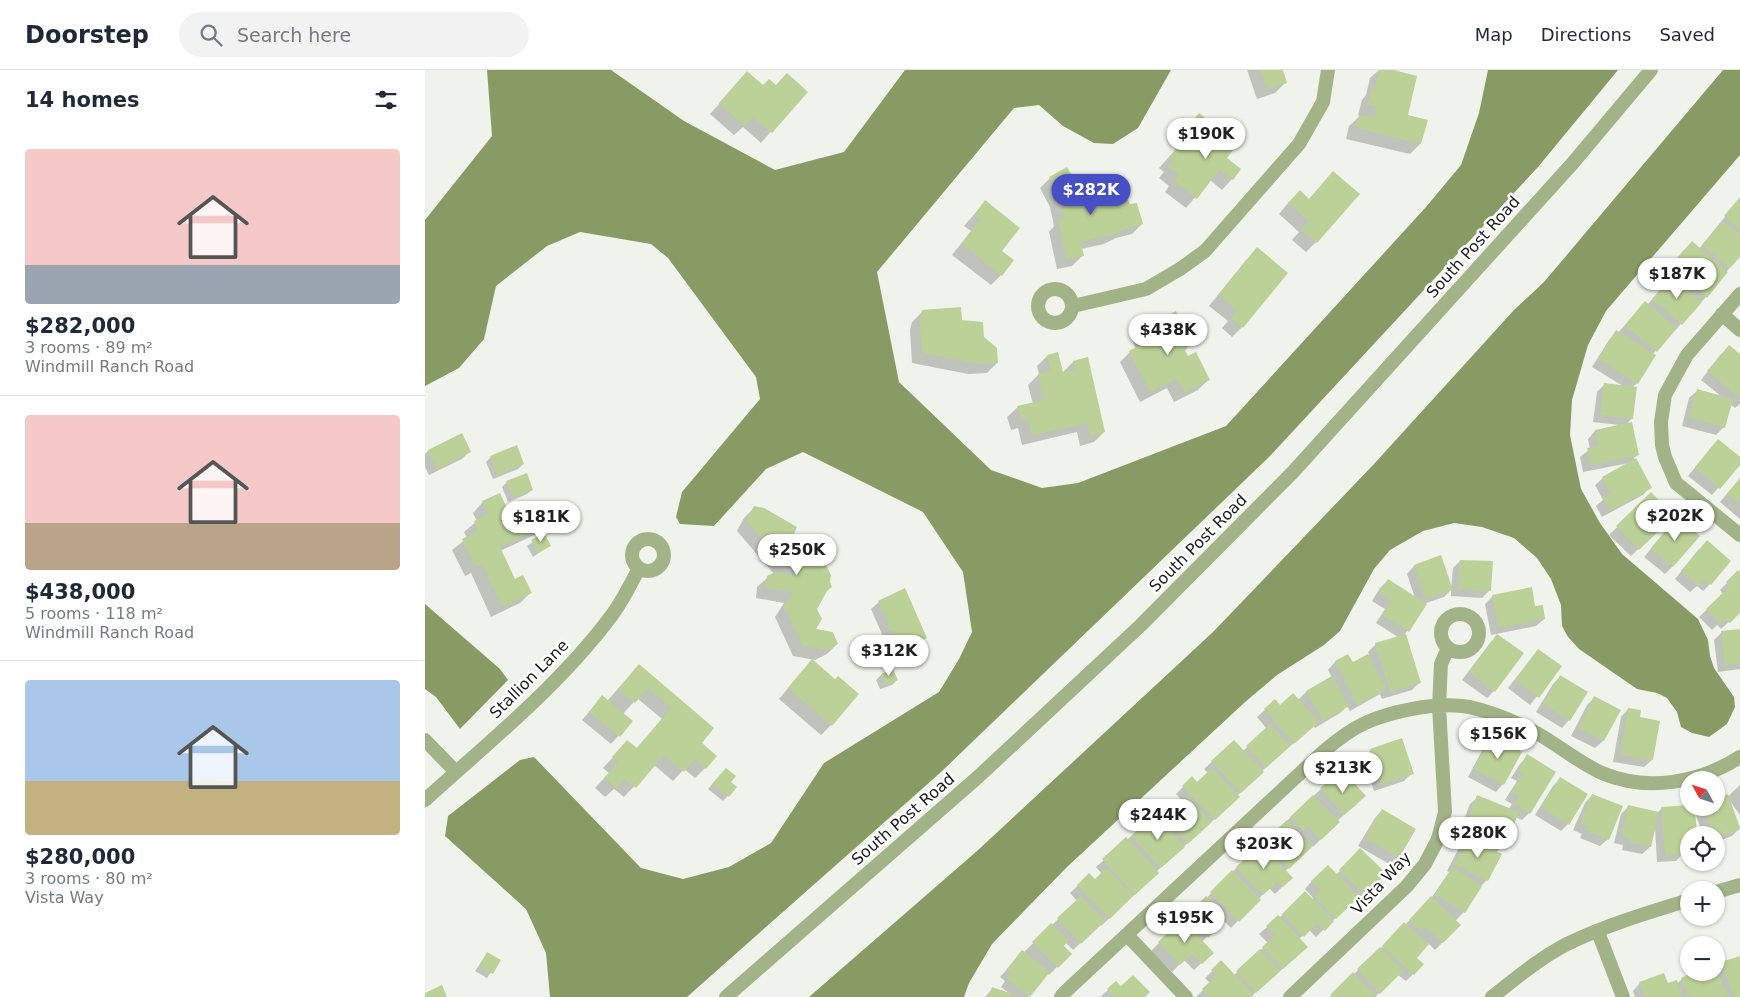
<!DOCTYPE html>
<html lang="en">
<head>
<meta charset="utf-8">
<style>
	body { margin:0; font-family:"DejaVu Sans",sans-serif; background:#f2f2f3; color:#1f2937; height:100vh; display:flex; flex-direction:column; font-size:19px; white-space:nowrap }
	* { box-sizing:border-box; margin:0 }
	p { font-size:16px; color:#747a83 }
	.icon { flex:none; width:28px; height:28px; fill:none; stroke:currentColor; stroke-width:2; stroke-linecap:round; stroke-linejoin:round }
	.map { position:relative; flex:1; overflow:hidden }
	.panel { display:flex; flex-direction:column; background:#fff; width:425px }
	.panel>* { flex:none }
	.needle { width:32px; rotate:310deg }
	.buttons { position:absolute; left:1255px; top:701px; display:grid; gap:10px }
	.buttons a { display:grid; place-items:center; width:45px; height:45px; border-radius:50%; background:#fff; box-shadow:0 1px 4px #0004; font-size:25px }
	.price { position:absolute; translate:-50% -42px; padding:0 11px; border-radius:18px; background:#fff; color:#222; font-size:16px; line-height:32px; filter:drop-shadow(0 1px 2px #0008) }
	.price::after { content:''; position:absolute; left:50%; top:30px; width:15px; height:11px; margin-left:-8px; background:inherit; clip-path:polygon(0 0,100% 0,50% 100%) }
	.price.selected { background:#464fc4; color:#fff }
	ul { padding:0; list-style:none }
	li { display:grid; align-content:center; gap:10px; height:265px; padding:0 25px }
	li+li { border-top:1px solid #e0e1e3 }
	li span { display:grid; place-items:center; height:155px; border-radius:5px; color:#555 }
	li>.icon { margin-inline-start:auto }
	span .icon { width:90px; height:90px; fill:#fffc; stroke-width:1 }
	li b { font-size:21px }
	h2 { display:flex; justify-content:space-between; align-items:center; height:60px; padding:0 25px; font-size:21px }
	header { display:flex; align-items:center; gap:30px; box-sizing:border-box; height:70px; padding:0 25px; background:#fff; border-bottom:1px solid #e0e1e3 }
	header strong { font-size:24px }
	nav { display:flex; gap:28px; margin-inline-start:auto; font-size:18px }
	.search { width:350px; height:45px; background:#f2f2f3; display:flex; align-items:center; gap:12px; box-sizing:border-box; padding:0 18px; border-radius:28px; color:#747a83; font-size:19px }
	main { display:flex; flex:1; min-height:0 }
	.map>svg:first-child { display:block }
</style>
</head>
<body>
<header>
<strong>Doorstep</strong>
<div class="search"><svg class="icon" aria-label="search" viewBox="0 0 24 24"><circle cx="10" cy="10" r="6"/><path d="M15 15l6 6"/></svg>Search here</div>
<nav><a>Map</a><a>Directions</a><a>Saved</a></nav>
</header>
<main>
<section class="panel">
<h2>14 homes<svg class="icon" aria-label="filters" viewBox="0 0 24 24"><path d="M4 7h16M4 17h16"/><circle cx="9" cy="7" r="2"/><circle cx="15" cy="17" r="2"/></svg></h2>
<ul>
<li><span style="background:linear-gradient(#f6c9c9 75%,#9aa5b1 0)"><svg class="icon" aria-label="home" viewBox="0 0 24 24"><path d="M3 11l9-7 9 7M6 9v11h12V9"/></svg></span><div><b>$282,000</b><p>3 rooms · 89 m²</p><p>Windmill Ranch Road</p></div></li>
<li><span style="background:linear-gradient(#f6c9c9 70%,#b9a48a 0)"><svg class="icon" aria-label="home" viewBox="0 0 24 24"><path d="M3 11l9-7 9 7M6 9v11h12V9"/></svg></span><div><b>$438,000</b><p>5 rooms · 118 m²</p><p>Windmill Ranch Road</p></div></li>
<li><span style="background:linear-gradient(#a9c7e8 65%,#c2b280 0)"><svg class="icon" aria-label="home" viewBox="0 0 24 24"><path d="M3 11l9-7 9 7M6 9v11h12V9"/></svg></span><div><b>$280,000</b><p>3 rooms · 80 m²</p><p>Vista Way</p></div></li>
</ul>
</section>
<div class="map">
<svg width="1315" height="927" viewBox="0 0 1315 927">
	<rect width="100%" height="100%" fill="#f0f3ec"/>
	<path fill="#889b64" d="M62 0H186L259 51 350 100 419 82 480 0H746L713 58 688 74 669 73 638 56 614 35 589 38 452 202 474 312 566 400 617 418 653 413 801 356 1001 137 1036 95 1054 43 1063 0H1193L1113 97 845 386 515 703 262 927H125L121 883 101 839 20 766 23 746 95 690 109 687 216 798 258 809 304 797 346 773 399 693 514 622 534 589 547 562 538 502 498 442 378 382 341 399 289 456 255 454 251 447 257 422 335 329 331 307 243 188 226 174 155 162 122 176 71 216 59 269 34 298 0 316V150L67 66Z
		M1298 0H1315V85L1181 241 1163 275 1147 330 1145 365 1156 419 1175 453 1197 484 1273 549 1283 570 1285 586 1289 598 1309 627 1310 637 1302 654 1284 667 1267 663 1256 657 1252 642 1242 628 1232 623 1212 619 1154 579 1143 567 1137 556 1136 535 1126 509 1112 488 1089 468 1057 457 1029 453 998 461 965 480 949 499 915 561 899 575 852 605 819 633 642 797 567 874 544 913 539 927H384L552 781 788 562 949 394 1089 240 1119 212Z
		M0 534 75 599 83 610 35 659 11 627 0 619Z"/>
	<path fill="#0003" d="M822 0H856L860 13 850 23 832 29Z
		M954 0H963L981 46 1001 51 995 74 985 84 921 69 924 56 935 46 933 45 937 30 941 25 945 8Z
		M322 3 338 17H350L381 22 336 73 318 57 309 65 285 44Z
		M774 44 782 51 773 60 766 54Z
		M803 50 800 89 815 100 797 120 785 110 761 138 740 122 744 116 734 108 739 102 734 98 759 70 776 83Z
		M908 103 891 172 881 182 867 170 874 162 854 144 864 132 883 130Z
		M625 108 645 111 647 122 654 134 717 154 707 164 691 168 679 174 656 179 658 185 647 196 632 199 624 162 629 156 625 137 615 118Z
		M1315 128V185L1281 227 1227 285 1212 313 1208 317 1207 348 1201 355 1213 385 1209 388 1225 417 1218 425 1177 447 1171 436 1178 430 1170 415 1178 408 1204 393 1158 402 1155 387 1165 379 1163 369 1170 361 1194 355 1168 352 1172 322 1180 314 1198 316 1167 297 1184 270 1191 262 1193 263 1213 240 1222 235 1245 210 1239 205 1259 180 1274 179Z
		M560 132 576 181V205L566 215 527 185 546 161 539 156Z
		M822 189 817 257 807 267 797 258 803 251 784 236Z
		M498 241 535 251 557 268 572 293 562 303 543 304 487 293 485 260 487 252Z
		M739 249 766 274 759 281 763 288 783 310 773 320 749 332 742 318 715 332 695 292 705 282 711 279 704 264 714 254 732 256Z
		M1296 284 1315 286V334L1310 338 1305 334 1299 357 1291 365 1257 356 1264 328 1272 321 1297 327 1276 310Z
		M622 286 637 303 648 292 662 289 679 362 669 372 655 376 652 362 597 375 593 358 586 360 582 347 593 337 608 334 603 315 614 304 612 296Z
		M36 364 45 381 37 389 4 405 0 397V384L3 381Z
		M1286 378 1315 389V393L1287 425 1263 406Z
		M66 387 98 394 93 399 68 409 61 392Z
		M1315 408V449L1295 432Z
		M82 412 107 420 102 424 83 432 77 417Z
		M1226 424 1247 446 1206 486 1184 465Z
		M58 432 87 453 126 452 116 462 75 481 89 510 105 523 95 533 66 547 46 503 40 506 27 480 42 468 39 462 52 451 48 443Z
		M329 438 367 464 393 489 401 522 391 539 390 560 412 574 402 584 390 590 368 586 350 547 359 533 331 528 332 517 343 507 349 504 312 461 319 448Z
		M1245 456 1248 496 1240 504 1219 487Z
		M119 465 125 475 108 487 102 476Z
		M1274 479 1285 514 1278 521 1272 516 1265 522 1250 509Z
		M1015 487 1026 519 1028 498 1035 491 1065 520 1057 528 1026 526V520L1019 527 1001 533 980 564 995 612 987 620 957 629 955 624 925 641 922 636 915 643 890 658 888 656 837 701 812 726 805 735 731 802 725 810 676 856 675 854 648 880 640 872 637 876 645 884 624 905 622 903 603 927H560L568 918 584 923 576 917 580 911 575 907 598 881 599 882 652 831 645 823 664 805 670 811 677 804 671 797 729 746 736 753 758 732 751 724 767 708 772 714 783 703 779 699 809 671 818 681 842 659 832 647 850 631 855 637 873 630 881 622 907 608 903 600 910 592 923 586 927 594 944 585 943 582 951 574 973 567 951 553 960 539 947 531 955 518 963 510 990 528 982 504 989 496Z
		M1313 502 1315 504V542L1296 559 1292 555 1287 560 1274 547 1298 524 1295 520Z
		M1068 526 1109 538 1119 549 1111 556 1066 565 1060 534Z
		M454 532 501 568 493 575 467 587 446 539Z
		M1315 560V599L1293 602 1289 570 1297 562Z
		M1073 565 1069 621 1062 628 1037 610 1065 573Z
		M1113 580 1135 597 1105 635 1083 618Z
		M214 595 275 673 280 698 270 708 259 699 248 711 229 695 199 727 189 719 180 727 170 718 184 703 178 698 202 672 211 679 237 649 212 628 198 644 207 651 186 674 157 650 170 635 182 631Z
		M468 600 472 610 467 615 455 619 451 610 456 605Z
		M377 601 410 611 406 655 396 665 354 629Z
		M1136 606 1144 650 1137 658 1111 642 1128 614Z
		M1170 627 1194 640 1178 671 1170 678 1146 666 1162 635Z
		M1203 639 1227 690 1219 697 1188 692 1196 647Z
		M1067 668 1078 714 1071 722 1043 707 1060 675Z
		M946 680 987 703 979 711 949 721 938 688Z
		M1103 686 1104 743 1097 750 1090 747 1080 773 1070 783 1062 810 1055 817 1039 842 1030 851 1018 872 1010 880 1003 873 990 888 988 904 981 911 973 905 950 927H905L955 879 971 861 980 855 1007 827 1024 802 1022 801 1035 776 1042 769 1033 765 1045 734 1053 727 1084 739 1087 734 1080 730 1092 711 1086 708 1095 694Z
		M296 704 310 718 298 731 283 719Z
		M1135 709 1143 754 1136 761 1110 745 1128 716Z
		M1315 715V745L1305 731 1315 758 1307 766 1291 772V765H1278L1270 743 1276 738H1291Z
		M896 719 932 734 912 751 913 752 888 777 887 776 860 801 859 815 850 824 844 818 806 858 798 850 777 872 787 883 769 900 759 890 747 902 726 881 756 851 758 852 807 802Z
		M1167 725 1183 769 1175 776 1155 768 1157 764 1148 760 1160 733Z
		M1203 737 1232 743 1237 738H1269L1271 765H1264V785H1257L1251 791 1232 792 1230 758 1225 777 1217 784 1197 780 1198 775 1189 773 1196 744Z
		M957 740 973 787 966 795 933 776 950 748Z
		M935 780 959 803 932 831 930 829 891 867 884 860 874 869 873 884 850 906 825 927H771L785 913 780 908 796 892 809 905 843 873 834 864 842 857 854 848 880 823 887 830 888 828 880 819 887 811 911 805Z
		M62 884 74 891 62 908 50 901Z
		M1315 887V927H1210L1208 921 1215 913 1242 915 1252 914 1257 909 1281 911 1292 907 1290 902 1291 899 1297 893Z
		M691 913 696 918 718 927H675Z"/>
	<path fill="#bcd197" d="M835 0H858L862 13 842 19Z
		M954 0H969L992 6 983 45 1003 50 996 74 931 58 934 45 949 48 951 37 942 35 947 18 950 19Z
		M322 1 338 15 344 9 351 15 362 3 383 22 347 63 328 47 320 56 294 33Z
		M774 43 784 51 776 59 767 52Z
		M803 49 821 63 802 88 816 99 808 110 794 100 772 129 749 111 754 105 743 97 748 91 744 88 759 68 777 82Z
		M642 97 649 109 646 110 649 121 655 132 700 125 705 134 712 133 718 154 702 158 690 164 656 172 659 186 642 190 633 150 639 147 635 126 624 107Z
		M908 101 935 124 892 173 876 159 884 151 863 133 875 120 884 129Z
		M1315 127V160L1299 146Z
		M560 130 595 158 577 181 589 190 577 206 537 174 555 150 549 145Z
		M1298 151 1315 165V187L1305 198 1277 175Z
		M1267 171 1303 202 1282 228 1245 196Z
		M832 177 863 203 818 258 806 248 812 240 793 225Z
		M1247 206 1277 232 1257 255 1227 229Z
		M1220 231 1252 258 1232 282 1200 255Z
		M536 237 537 250 558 252 559 267 572 278 573 293 554 294 497 283 495 249 497 240Z
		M751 241 768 274 759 279 763 286 771 282 785 310 760 323 752 309 725 322 704 281 723 271 713 253 728 246 735 261 743 257 738 248Z
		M1191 260 1231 285 1213 314 1173 289Z
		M1304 275 1315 284V328L1282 301Z
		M633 282 638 302 650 299 648 291 663 287 680 362 665 366 662 353 607 366 603 349 596 350 592 336 619 330 613 304 626 301 622 285Z
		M1179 313 1212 317 1208 349 1175 345Z
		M1272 319 1308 329 1300 358 1264 348Z
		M1207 352 1214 385 1166 395 1162 378 1173 376 1170 360Z
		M37 363 46 382 12 399 3 380Z
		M1293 369 1315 387V395L1295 419 1270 397Z
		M92 375 99 394 72 405 65 386Z
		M1211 388 1227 418 1185 441 1178 428 1186 424 1177 407Z
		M102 403 108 420 88 428 81 411Z
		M1315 408V435L1302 424Z
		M1226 422 1249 446 1214 480 1191 456Z
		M75 423 88 451 120 436 128 452 75 477 90 509 98 505 107 523 77 537 57 494 50 497 37 469 53 461 49 451 63 444 57 431Z
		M329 436 339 438 372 457 369 464 382 471 389 468 397 473 395 488 402 497 406 505 405 512 407 517 402 521 392 539 397 549 391 559 408 562 413 574 401 580 378 576 359 536 368 522 340 518 342 506 350 502 368 505 372 499 362 497 321 450Z
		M1252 447 1275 466 1248 497 1226 478Z
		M119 463 126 476 113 483 106 470Z
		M1282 470 1306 491 1286 515 1279 509 1274 516 1256 501Z
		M1016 485 1028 520 1000 529 989 495Z
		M1035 490 1068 491 1066 521 1033 519Z
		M1313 500 1315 502V543L1305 553 1301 549 1295 554 1281 539 1305 516 1301 512Z
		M963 509 1002 534 984 562 957 545 966 531 954 523Z
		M1107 517 1110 536 1118 535 1120 549 1074 558 1067 525Z
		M480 518 502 568 475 580 453 531Z
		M1315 559V593L1300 595 1296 561Z
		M981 564 996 613 965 622 950 573Z
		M1072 564 1099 583 1070 622 1044 602Z
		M1113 579 1137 596 1114 628 1090 610Z
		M923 584 928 592 943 584 961 619 932 635 910 591Z
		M387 589 410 609 413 606 434 624 407 656 363 618Z
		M214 594 289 658 277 673 292 686 281 699 270 689 259 702 239 685 211 718 199 709 191 718 179 708 193 692 187 687 202 670 212 678 246 638 223 618 210 633 193 619Z
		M468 599 473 610 460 615 456 604Z
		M1135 605 1163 622 1145 651 1118 634Z
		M907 606 924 636 898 651 881 621Z
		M868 623 894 652 869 674 839 639 850 629 855 635Z
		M177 625 208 651 195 667 164 642Z
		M1169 626 1196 640 1179 671 1153 658Z
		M1203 638 1216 640 1215 647 1235 651 1228 690 1195 685Z
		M845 654 865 676 841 698 821 676Z
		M1067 666 1097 682 1079 715 1049 699Z
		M977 668 989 704 956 714 945 679Z
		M809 670 839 702 816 723 786 691Z
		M1102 684 1131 702 1105 744 1089 734 1094 726 1087 722 1098 703 1093 700Z
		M301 698 311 706 306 712 312 717 304 727 287 714Z
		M787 698 815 727 790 750 757 716 767 706 772 712Z
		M922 705 941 726 919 745 895 718 910 706 915 712Z
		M1135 707 1163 724 1144 755 1116 737Z
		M1167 724 1198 736 1184 770 1162 761 1163 756 1155 753Z
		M1303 724 1315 759 1291 768V765H1289L1278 738H1291V729Z
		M888 725 915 752 896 770 883 757 878 761 865 747Z
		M1052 725 1094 742 1081 774 1040 757Z
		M762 727 787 752 763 774 739 748Z
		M1203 735 1234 742 1226 777 1204 772 1205 768 1196 766Z
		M1264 735V738H1270L1272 765H1264V778L1260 779V784L1240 785 1236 737Z
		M957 739 991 759 974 788 940 768Z
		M730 744 760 777 736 798 706 766Z
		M862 750 887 777 864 799 839 771Z
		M701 767 734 803 710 825 677 789Z
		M1042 767 1077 784 1063 811 1029 794Z
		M836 774 868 808 858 817 852 812 838 825 811 797Z
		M935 778 961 803 940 825 914 800Z
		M903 795 934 827 911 849 889 826 895 820 886 811Z
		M1028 797 1057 816 1040 843 1010 824Z
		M681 798 708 826 685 849 652 815 664 803 670 809Z
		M807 800 836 830 814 852 785 822Z
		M880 821 909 851 900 861 892 853 879 867 857 844Z
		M656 826 680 851 656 874 632 848Z
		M781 826 803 848 783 868 761 846Z
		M1006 826 1036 855 1018 873 1000 857 996 861 984 850Z
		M853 845 883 877 858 899 837 877 850 865 841 856Z
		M757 849 789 883 777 894 767 884 755 895 733 872Z
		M979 852 1004 874 992 888 999 894 989 905 957 876Z
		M626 853 644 870 639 876 647 884 633 898 607 872Z
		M955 877 978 901 955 924 932 899Z
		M835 879 855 901 831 923 811 901Z
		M597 880 625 902 605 927 582 909 587 903 582 899Z
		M62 882 76 890 68 904 54 896Z
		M1315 886V927H1309L1296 892Z
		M796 890 829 925 826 927H784L777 919 792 905 786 900Z
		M928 902 952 927H908L905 925Z
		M1269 902H1279L1282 909 1294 905 1303 927H1264L1256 908Z
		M1239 903 1243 913 1252 910 1258 927H1220L1214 912Z
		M708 905 725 922 720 927H690L682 919 691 911 696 916Z
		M17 915 22 927H0V923Z
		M567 917 596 927H564Z"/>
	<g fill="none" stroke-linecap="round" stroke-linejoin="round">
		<path stroke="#a2b387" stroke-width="14" d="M613 236a17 17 0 1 1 34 0a17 17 0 1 1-34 0Z
			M1315 224 1262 285 1240 325 1236 352 1237 375 1240 387 1251 413 1315 465
			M648 236 721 219 755 199 780 181 874 74 898 32 903 0
			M1297 244 1315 260
			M207 485a16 16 0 1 1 32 0a16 16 0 1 1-32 0Z
			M1016 563a19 19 0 1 1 38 0a19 19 0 1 1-38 0Z
			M0 670 31 702
			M0 730C65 671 135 615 187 545 198 530 206 514 214 498
			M1291 822 1315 815
			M1173 862 1198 927
			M702 865 761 927
			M301 927 553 707 716 555 868 402 1147 94 1226 0
			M636 927 640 922 899 681C912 670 925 660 940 653 967 641 1007 633 1037 636 1056 638 1084 649 1102 658 1128 670 1150 691 1177 703 1222 722 1274 713 1315 687
			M865 927 982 816 1000 794 1013 769 1020 742 1014 636 1016 594 1023 578
			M1067 927C1091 908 1115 888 1142 874 1178 856 1225 842 1264 830"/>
	</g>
	<g text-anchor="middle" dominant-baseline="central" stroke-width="5" stroke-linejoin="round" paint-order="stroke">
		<g font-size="16" fill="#1b1c1a" stroke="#fff">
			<text transform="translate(1048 177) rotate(-48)">South Post Road</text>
			<text transform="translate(773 473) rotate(-45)">South Post Road</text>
			<text transform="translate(104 609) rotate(-45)">Stallion Lane</text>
			<text transform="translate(478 749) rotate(-41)">South Post Road</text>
			<text transform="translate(956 813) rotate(-47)">Vista Way</text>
		</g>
	</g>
</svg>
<div class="buttons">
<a><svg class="needle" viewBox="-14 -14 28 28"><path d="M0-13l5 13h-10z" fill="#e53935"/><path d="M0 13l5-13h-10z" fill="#747a83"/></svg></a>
<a><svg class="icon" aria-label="locate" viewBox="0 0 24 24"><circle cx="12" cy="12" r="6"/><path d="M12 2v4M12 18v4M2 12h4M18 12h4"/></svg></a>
<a>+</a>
<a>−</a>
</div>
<b class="price" style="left:781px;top:90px">$190K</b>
<b class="price selected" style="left:666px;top:146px">$282K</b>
<b class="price" style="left:1252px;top:230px">$187K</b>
<b class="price" style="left:743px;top:286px">$438K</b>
<b class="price" style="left:1250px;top:472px">$202K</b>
<b class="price" style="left:116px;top:473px">$181K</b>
<b class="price" style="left:372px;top:506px">$250K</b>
<b class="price" style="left:464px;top:607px">$312K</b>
<b class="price" style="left:1073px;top:690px">$156K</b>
<b class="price" style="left:918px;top:724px">$213K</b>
<b class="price" style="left:733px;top:771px">$244K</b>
<b class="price" style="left:1053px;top:789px">$280K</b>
<b class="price" style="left:839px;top:800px">$203K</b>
<b class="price" style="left:760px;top:874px">$195K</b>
</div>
</main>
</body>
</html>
